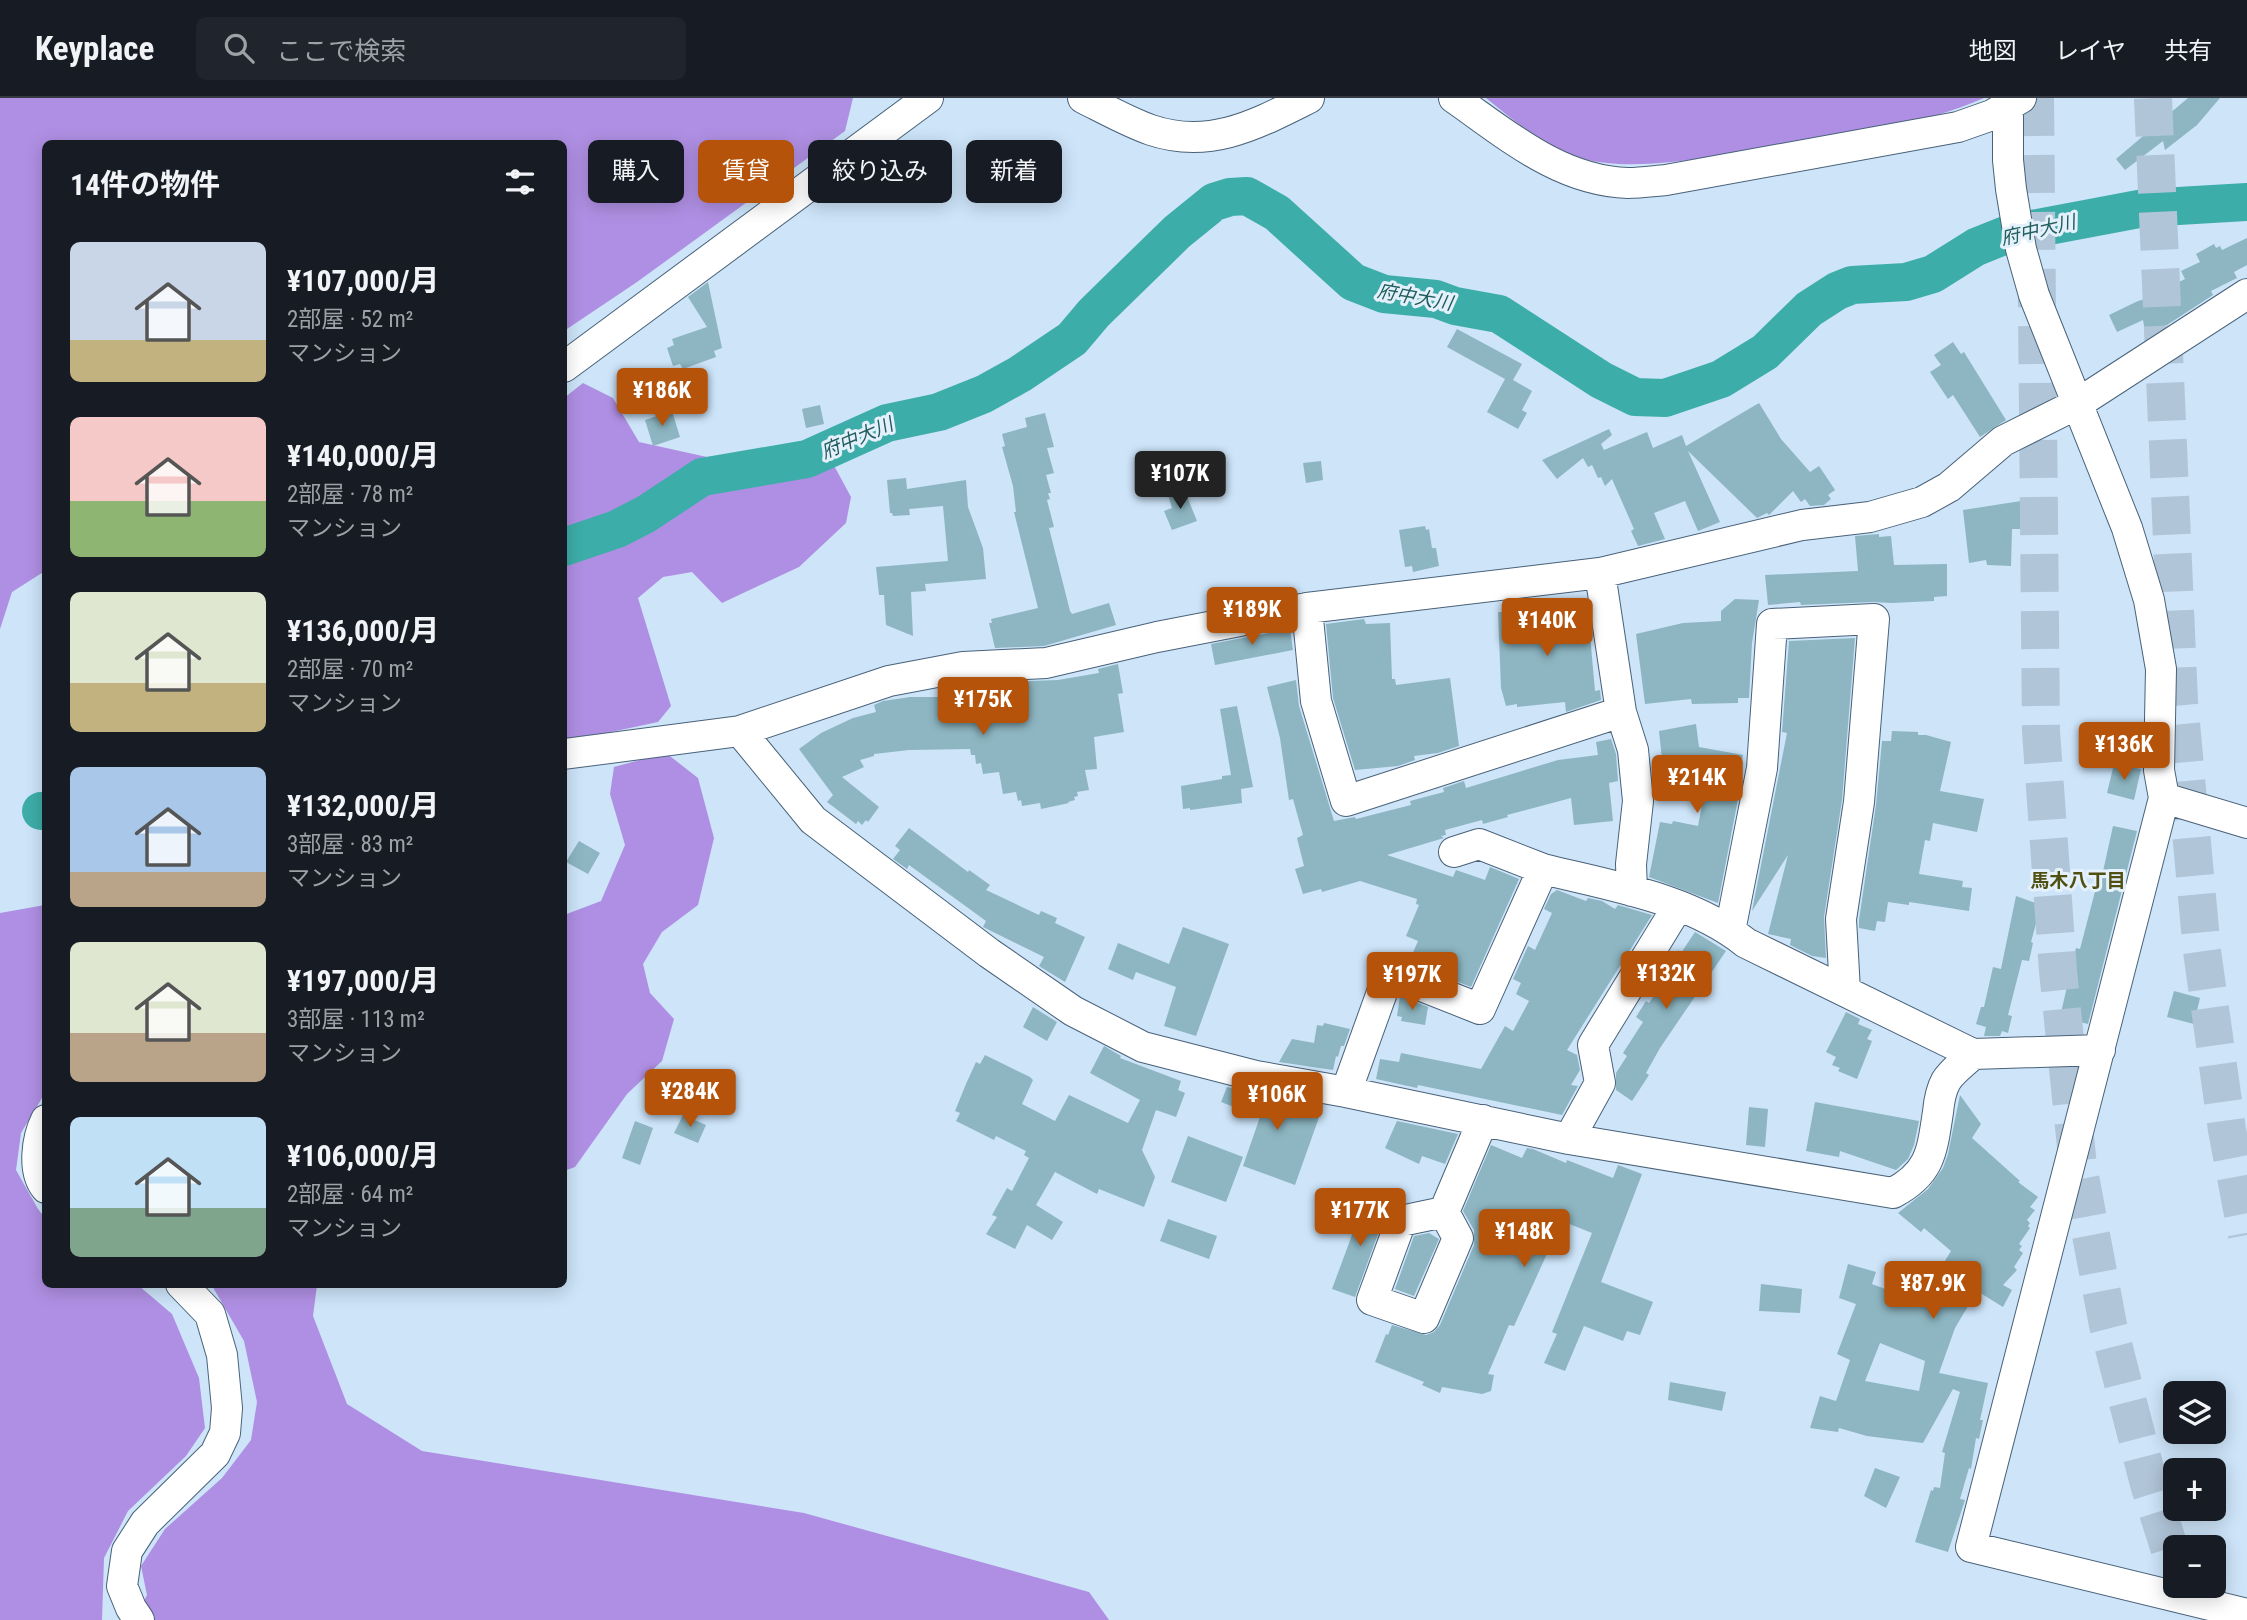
<!DOCTYPE html>
<html lang="ja">
<head>
<meta charset="utf-8">
<style>
	body { margin:0; font-family:"Roboto Condensed","Noto Sans JP",sans-serif; background:#20242c; color:#f1f3f6; height:100vh; display:flex; flex-direction:column; font-size:26px; white-space:nowrap }
	* { box-sizing:border-box; margin:0 }
	p { font-size:23px; color:#9ea1a6 }
	.icon { flex:none; width:38px; height:38px; fill:none; stroke:currentColor; stroke-width:2; stroke-linecap:round; stroke-linejoin:round }
	.map { position:relative; flex:1; overflow:hidden }
	.panel { position:absolute; left:42px; top:42px; width:525px; height:1148px; display:flex; flex-direction:column; background:#171b24; border-radius:10px; box-shadow:0 4px 18px #0003 }
	.panel>* { flex:none }
	.banner { position:absolute; left:588px; top:42px; width:665px; height:63px; display:flex; gap:14px }
	.fabs { position:absolute; left:2163px; top:1283px; display:grid; gap:14px }
	.fabs a { display:grid; place-items:center; width:63px; height:63px; border-radius:10px; background:#171b24; box-shadow:0 4px 18px #0003; font-size:35px }
	.price { position:absolute; translate:-50% -60px; padding:0 16px; border-radius:7px; background:#b45309; color:#fff; font-size:23px; line-height:46px; filter:drop-shadow(0 2px 4px #0008) }
	.price::after { content:''; position:absolute; left:50%; top:42px; width:21px; height:16px; margin-left:-10px; background:inherit; clip-path:polygon(0 0,100% 0,50% 100%) }
	.price.selected { background:#222; color:#fff }
	ul { padding:0; list-style:none }
	li { display:flex; align-items:center; gap:21px; height:175px; padding:0 28px }
	li span { display:grid; place-items:center; flex:none; width:196px; height:140px; border-radius:10px; color:#555 }
	li>.icon { margin-inline-start:auto }
	span .icon { width:84px; height:84px; fill:#fffc; stroke-width:1 }
	li b { font-size:30px }
	h2 { display:flex; justify-content:space-between; align-items:center; height:84px; padding:0 28px; font-size:30px }
	.pill { padding:0 24px; border-radius:10px; background:#171b24; box-shadow:0 4px 18px #0003; font-size:24px; line-height:63px }
	.pill.selected { background:#b45309; color:#fff }
	header { display:flex; align-items:center; gap:42px; box-sizing:border-box; height:98px; padding:0 35px; background:#171b24; border-bottom:2px solid #363941 }
	header strong { font-size:33px }
	nav { display:flex; gap:38px; margin-inline-start:auto; font-size:24px }
	.search { width:490px; height:63px; background:#20242c; display:flex; align-items:center; gap:18px; box-sizing:border-box; padding:0 24px; border-radius:10px; color:#9ea1a6; font-size:26px }
	.map>svg:first-child { display:block }
</style>
</head>
<body>
<header>
<strong>Keyplace</strong>
<div class="search"><svg class="icon" aria-label="search" viewBox="0 0 24 24"><circle cx="10" cy="10" r="6"/><path d="M15 15l6 6"/></svg>ここで検索</div>
<nav><a>地図</a><a>レイヤ</a><a>共有</a></nav>
</header>
<div class="map">
<svg width="2247" height="1522" viewBox="0 0 2247 1522">
	<rect width="100%" height="100%" fill="#cde4f9"/>
	<path fill="#af8fe3" d="M0 0H853L845 33 637 184 564 233V46H46L45 473 12 494 0 531Z
		M1486 0H1984C1923 27 1855 34 1789 45 1730 55 1641 76 1584 61 1546 51 1516 24 1486 0Z
		M583 285 613 300 639 344 707 359 768 356 831 362 851 399 846 425 799 469 722 505 692 474 663 479 638 500 671 608 658 624 564 644V300Z
		M666 655 698 680 714 740 698 807 662 834 643 866 650 895 674 921 662 963 627 996 575 1069 564 1073V817L601 803 625 747 610 696 614 669Z
		M45 807V995L21 1035 16 1072 38 1111 45 1120 46 1186 138 1187 172 1216 199 1280 205 1330 186 1358 128 1413 104 1460 102 1522H0V815Z
		M211 1186 317 1187 313 1218 347 1306 422 1353 804 1415 1089 1494 1109 1522H134L147 1497 141 1468 165 1431 222 1380 251 1342 257 1304 244 1243Z"/>
	<g fill="none" stroke-linecap="round" stroke-linejoin="round">
		<path stroke="#3dada9" stroke-width="38" d="M564 449 617 431 646 416 702 379 807 361 887 325 939 314 984 296 1020 276 1072 241 1094 215 1177 134 1214 104 1230 99 1247 98 1277 115 1353 184 1384 196 1436 201 1455 208 1499 216 1601 282 1635 299 1665 300 1721 281 1765 254 1809 211 1837 193 1852 187 1906 184 1933 176 1976 149 2011 135 2144 110 2247 104
			M41 713H46"/>
	</g>
	<path fill="#8db6c2" fill-rule="evenodd" d="M2188 0H2220L2197 27 2165 52 2163 43 2125 72 2116 61Z
		M2247 140V167L2234 174 2237 180 2211 193 2213 197 2167 227 2145 233 2143 222 2117 234 2109 217 2138 203 2178 192 2175 186 2185 181 2181 173 2200 164 2196 156 2214 146 2216 150 2220 148 2222 152Z
		M708 184 722 250 714 253 716 259 683 271 680 266 673 268 667 250 674 247 672 241 707 229 688 199Z
		M1457 231 1522 266 1513 282 1532 293 1522 312 1527 315 1518 331 1487 314 1505 281 1447 249Z
		M1953 244 1961 256 1964 254 2006 322 1980 339 1953 297 1948 301 1930 274 1941 267 1934 257Z
		M1759 305 1781 341 1810 374 1819 368 1835 392 1828 397 1831 401 1824 407 1810 408 1805 401 1801 404 1793 393 1769 417 1767 415 1757 420 1688 353 1720 424 1698 433 1685 403 1654 415 1665 441 1638 448 1631 433 1634 431 1612 381 1605 388 1601 379 1598 380 1592 367 1588 369 1583 360 1557 381 1542 362 1609 331 1612 337 1601 346 1604 352 1647 334 1653 350 1682 337 1686 348Z
		M820 307 824 326 806 330 802 311Z
		M672 313 680 339 653 348 645 322Z
		M1045 315 1054 349 1047 350 1054 375 1046 377 1051 395H1048L1050 401 1047 402 1054 429 1049 430 1070 513 1072 516 1109 505 1116 527 1044 548 995 550 989 525H992L991 521 1038 510 1014 414H1016L1013 388 1002 349 1005 348 1002 336 1027 329 1025 320Z
		M1321 363 1323 382 1306 385 1303 365Z
		M906 380 907 391 966 382 968 409 983 450 986 481 925 486 926 493 911 494 913 538 886 527 884 497H879L876 469 948 463 943 408 909 411 910 417 893 418 892 415H890L887 382Z
		M1184 391 1197 423 1172 432 1164 413 1172 410 1168 397Z
		M2021 403 2022 410H2026V431H2012L2011 468 1987 467 1986 462 1969 465 1963 412Z
		M1425 428 1426 432 1429 431 1432 450H1436L1439 468 1413 474 1412 468 1405 469 1399 432Z
		M1879 436V439L1891 438 1894 467 1947 466V498L1934 499V503L1892 505 1873 504 1801 507 1800 504 1768 507 1765 477 1858 473 1855 438Z
		M1586 501 1592 537H1590L1595 593 1600 592 1601 602 1566 614 1565 604 1517 609V606L1506 608 1501 590 1498 514H1525V511L1574 516 1572 504Z
		M1735 501 1759 502 1752 545 1749 600H1738V605L1692 606 1691 601 1645 606 1636 536 1683 525 1721 523V513Z
		M1364 521 1366 526 1390 525 1392 581H1395L1396 587 1450 580 1459 648 1438 655 1414 658 1415 662 1398 668 1355 672 1333 600 1326 526Z
		M1290 531 1293 552 1215 567 1211 546Z
		M1855 540 1842 702 1824 819 1826 860 1812 858 1790 847 1791 841 1768 836 1788 757 1752 813 1787 635 1782 634 1789 543Z
		M1118 566 1123 595 1118 596 1124 634 1094 639 1097 671 1085 672 1089 692 1077 694 1078 698 1074 699 1075 702 1068 704 1069 705 1041 711 1040 705 1022 708 1021 702 1018 703 1016 694 1003 696 999 674 983 676 981 665 976 666 975 657H971L970 651 909 652 874 656V658L860 662 864 669 842 679 879 709 868 724 866 722 862 727 858 723 856 726 827 704 833 697 799 651 821 635 853 620 876 614 874 607 883 603 910 599H958V595L1007 588 1006 584 1058 582 1099 575 1098 571Z
		M1296 582 1299 608 1334 723 1355 719 1356 721 1411 707 1410 703 1444 694 1443 690 1464 683 1466 690 1558 662 1598 657 1596 644 1611 641 1616 656 1618 683 1609 685 1613 723 1574 727 1571 700 1507 717 1508 719 1483 726 1482 722 1445 732 1446 737 1441 738 1444 740 1387 757 1453 779 1456 772 1485 782 1490 769 1519 781 1471 889 1409 864 1418 843 1406 838 1419 807 1416 806 1417 801 1360 783 1322 794 1321 791 1303 796 1295 771 1304 768 1297 740 1303 737 1293 701 1289 702 1280 640 1267 589Z
		M1237 608 1253 689 1241 691 1242 705 1190 712V710L1183 711 1181 688 1222 681V678L1231 677 1220 611Z
		M1696 626 1699 649 1743 657 1735 696H1739L1718 805 1649 779 1660 724 1672 726 1673 723 1698 728 1706 685 1667 686V680H1664L1659 633Z
		M1892 633 1918 634V637H1926L1951 644 1940 693 1984 701 1977 734 1933 725 1930 743 1925 742 1919 776 1963 783 1962 789 1972 790 1969 813 1909 804V807L1888 804 1885 824 1877 823 1875 833 1859 830V822L1876 707 1882 643H1891Z
		M2114 666 2141 671 2134 702 2107 695Z
		M2113 728 2137 733 2088 926 2060 919 2076 850 2080 851 2097 786 2100 787Z
		M909 730 968 774 969 772 990 787 986 792 1039 817 1041 813 1057 820 1055 825 1085 839 1065 884 1039 868 1044 859 985 830 983 829 986 823 909 767 907 771 893 761 900 752 895 748Z
		M579 743 600 755 588 776 566 764Z
		M1557 792 1586 803 1588 800 1602 803 1615 811 1618 807 1652 817 1567 952 1577 957 1580 972 1571 987 1578 988 1562 1017 1418 987 1417 990 1376 981 1380 961 1399 964 1401 955 1481 971 1505 928 1513 933 1529 903 1516 896 1521 885 1513 881 1528 848 1535 852 1552 815 1544 811 1551 796Z
		M2016 798 2041 807 2031 844 2033 845 2029 863 2022 862 2008 917 2012 918 2008 935 2002 933 2000 938H1984L1986 929 1976 926 1981 909H1984L1993 869 2001 871Z
		M1183 829 1229 846 1196 938 1164 928 1176 889 1136 874 1133 882 1108 871 1118 845 1169 866Z
		M1695 834 1726 853 1660 950 1646 975 1649 977 1632 1003 1616 992V975L1627 958 1623 955 1643 924 1636 919 1646 903 1649 905 1673 871 1668 867 1678 852 1681 855Z
		M2174 893 2200 900 2194 926 2167 919Z
		M1400 898 1428 909 1425 927 1401 923 1402 919 1397 918Z
		M1033 909 1057 924 1047 943 1023 929Z
		M1846 914 1860 921 1858 926 1872 932 1867 941 1872 943 1857 981 1838 973 1840 970 1832 967 1836 959 1826 954Z
		M1324 925 1350 931 1344 948H1341L1338 959 1336 958 1333 972 1279 964 1292 941 1314 945 1317 927 1323 928Z
		M1104 948 1121 958 1120 960 1181 983 1178 992 1185 995 1176 1019 1156 1012 1142 1052 1155 1079 1144 1109 1099 1091 1097 1096 1055 1074 1036 1107 1063 1124 1052 1142 1027 1127 1015 1151 986 1136 997 1119 992 1117 1007 1090 1012 1093 1029 1060 1024 1057 1026 1053 996 1038 994 1042 956 1023 960 1015 955 1013 966 986 976 964 980 966 985 957 1030 979 1033 982 1022 1006 1055 1023 1069 997 1128 1025 1140 1002 1090 975Z
		M1227 989 1323 1008 1295 1087 1243 1068 1260 1019 1221 1004Z
		M1960 997 1981 1026 1972 1040 2020 1083 2018 1084 2038 1099 2030 1109 2035 1112 2027 1122 2030 1125 2028 1128 2030 1130 2019 1146 2022 1148 2019 1152 2023 1155 2014 1169 2017 1172 2003 1187 2012 1192 2003 1209 1977 1193 1955 1230 1939 1275 1988 1285 1980 1322H1983L1979 1341 1976 1340 1971 1371 1969 1370 1960 1401 1965 1402 1948 1454 1915 1444 1931 1392 1933 1393 1934 1389 1940 1390 1945 1355 1942 1354 1960 1294 1953 1291 1923 1345 1867 1338 1839 1330 1838 1334 1810 1330 1820 1298 1836 1303 1850 1262 1837 1256 1856 1206 1839 1200 1848 1166 1876 1174 1872 1186 1920 1204 1951 1153 1924 1130 1921 1134 1898 1115 1928 1091 1943 1070 1948 1056ZM1880 1245 1925 1263 1919 1293 1865 1283Z
		M1815 1004 1919 1023 1914 1047 1908 1061 1896 1072 1840 1053 1839 1059 1806 1053Z
		M1749 1009 1768 1011 1765 1049 1746 1047Z
		M683 1017 706 1027 698 1045 674 1035Z
		M635 1023 653 1030 640 1067 622 1060Z
		M1397 1023 1458 1036 1445 1066 1422 1058 1419 1066 1385 1050Z
		M1188 1038 1243 1059 1226 1104 1171 1084Z
		M1491 1047 1522 1060 1527 1050 1533 1051 1566 1065 1567 1062 1613 1080 1618 1067 1642 1076 1601 1184 1653 1204 1640 1237 1627 1233 1623 1243 1584 1228 1565 1273 1544 1265 1557 1236 1552 1234 1592 1135 1562 1123 1514 1228 1509 1227 1488 1276 1494 1277 1491 1293 1482 1296 1442 1289 1440 1295 1422 1287 1424 1284 1375 1264 1386 1236 1388 1237 1392 1227 1426 1237 1434 1234 1440 1227 1474 1147V1132L1463 1113Z
		M1365 1102 1389 1110 1385 1117 1355 1199 1332 1191Z
		M1168 1121 1217 1138 1209 1161 1160 1143Z
		M1429 1135 1439 1141 1414 1198 1395 1191 1414 1138Z
		M1761 1186 1802 1191 1800 1215 1759 1213Z
		M1670 1284 1726 1294 1722 1313 1668 1302Z
		M1875 1370 1900 1379 1886 1410 1864 1398Z"/>
	<g fill="none" stroke-linecap="round" stroke-linejoin="round">
		<path stroke="#b0c5d8" stroke-width="38" stroke-dasharray="38 19" stroke-linecap="butt" d="M2035 0 2041 633 2058 873 2078 1068 2108 1227 2149 1386 2175 1468
			M2153 0 2179 604 2202 853 2227 1032 2247 1137"/>
		<g stroke="#496279" stroke-width="32">
			<path id="minor" d="M1083 0C1105 11 1128 24 1151 32 1210 52 1257 26 1309 0
				M1454 0C1507 37 1560 83 1628 85 1641 85 1654 83 1666 82L1958 29 1992 17 2021 0
				M2008 8V62L2011 91 2021 151 2034 197 2127 430 2149 502 2161 571 2159 672 2164 700 1971 1449 2247 1516
				M564 269 928 0
				M1600 475 1621 614 1633 652 1638 703 1631 766 1632 793
				M1307 510 1316 603 1346 703 1621 614
				M740 633 813 722 989 855 1073 913 1143 949 1256 978 1346 994 1569 1041 1893 1095C1931 1075 1932 1053 1938 1014 1939 1003 1941 992 1946 983 1952 973 1965 964 1973 956
				M564 656 740 633 889 583 963 569 1046 565 1157 539 1307 510 1600 475 1802 427 1870 419 1922 404 1949 389 2003 343 2077 306 2247 196
				M2164 700 2247 725
				M1454 754 1479 746 1543 771
				M1730 833 1762 670 1772 526 1874 521 1859 704 1841 821 1845 893
				M1346 994 1389 875 1480 911 1543 771C1611 788 1690 800 1746 845L1973 956 2100 952
				M46 1022C37 1040 32 1073 46 1090
				M1569 1041 1600 985 1593 947 1678 808
				M1444 1114 1401 1123 1372 1202 1424 1220 1458 1140 1444 1114 1483 1022
				M139 1522 131 1510 122 1488 127 1453 145 1425 215 1356 225 1335 227 1310 222 1257 210 1216 181 1186"/>
		</g>
		<use href="#minor" stroke="#fff" stroke-width="30"/>
	</g>
	<g text-anchor="middle" dominant-baseline="central" stroke-width="6" stroke-linejoin="round" paint-order="stroke">
		<g font-size="19" font-style="italic" fill="#215e5c" stroke="#e4f0fb">
			<text transform="translate(2038 132) rotate(-13)">府中大川</text>
			<text transform="translate(1415 199) rotate(10)">府中大川</text>
			<text transform="translate(857 340) rotate(-23)">府中大川</text>
		</g>
		<g font-size="19" font-weight="bold" fill="#505013" stroke="#e4f0fb">
			<text x="2078" y="782">馬木八丁目</text>
		</g>
	</g>
</svg>
<div class="fabs">
<a><svg class="icon" aria-label="layers" viewBox="0 0 24 24"><path d="M12 4l9 5-9 5-9-5zM3 14l9 5 9-5"/></svg></a>
<a>+</a>
<a>−</a>
</div>
<b class="price" style="left:662px;top:330px">¥186K</b>
<b class="price selected" style="left:1180px;top:413px">¥107K</b>
<b class="price" style="left:1252px;top:549px">¥189K</b>
<b class="price" style="left:1547px;top:560px">¥140K</b>
<b class="price" style="left:983px;top:639px">¥175K</b>
<b class="price" style="left:2124px;top:684px">¥136K</b>
<b class="price" style="left:1697px;top:717px">¥214K</b>
<b class="price" style="left:1666px;top:913px">¥132K</b>
<b class="price" style="left:1412px;top:914px">¥197K</b>
<b class="price" style="left:690px;top:1031px">¥284K</b>
<b class="price" style="left:1277px;top:1034px">¥106K</b>
<b class="price" style="left:1360px;top:1150px">¥177K</b>
<b class="price" style="left:1524px;top:1171px">¥148K</b>
<b class="price" style="left:1933px;top:1223px">¥87.9K</b>
<div class="banner">
<a class="pill">購入</a>
<a class="pill selected">賃貸</a>
<a class="pill">絞り込み</a>
<a class="pill">新着</a>
</div>
<section class="panel">
<h2>14件の物件<svg class="icon" aria-label="filters" viewBox="0 0 24 24"><path d="M4 7h16M4 17h16"/><circle cx="9" cy="7" r="2"/><circle cx="15" cy="17" r="2"/></svg></h2>
<ul>
<li><span style="background:linear-gradient(#c9d6e8 70%,#c2b280 0)"><svg class="icon" aria-label="home" viewBox="0 0 24 24"><path d="M3 11l9-7 9 7M6 9v11h12V9"/></svg></span><div><b>¥107,000/月</b><p>2部屋 · 52 m²</p><p>マンション</p></div></li>
<li><span style="background:linear-gradient(#f6c9c9 60%,#8fb573 0)"><svg class="icon" aria-label="home" viewBox="0 0 24 24"><path d="M3 11l9-7 9 7M6 9v11h12V9"/></svg></span><div><b>¥140,000/月</b><p>2部屋 · 78 m²</p><p>マンション</p></div></li>
<li><span style="background:linear-gradient(#dfe7d0 65%,#c2b280 0)"><svg class="icon" aria-label="home" viewBox="0 0 24 24"><path d="M3 11l9-7 9 7M6 9v11h12V9"/></svg></span><div><b>¥136,000/月</b><p>2部屋 · 70 m²</p><p>マンション</p></div></li>
<li><span style="background:linear-gradient(#a9c7e8 75%,#b9a48a 0)"><svg class="icon" aria-label="home" viewBox="0 0 24 24"><path d="M3 11l9-7 9 7M6 9v11h12V9"/></svg></span><div><b>¥132,000/月</b><p>3部屋 · 83 m²</p><p>マンション</p></div></li>
<li><span style="background:linear-gradient(#dfe7d0 65%,#b9a48a 0)"><svg class="icon" aria-label="home" viewBox="0 0 24 24"><path d="M3 11l9-7 9 7M6 9v11h12V9"/></svg></span><div><b>¥197,000/月</b><p>3部屋 · 113 m²</p><p>マンション</p></div></li>
<li><span style="background:linear-gradient(#bfe0f5 65%,#7fa58c 0)"><svg class="icon" aria-label="home" viewBox="0 0 24 24"><path d="M3 11l9-7 9 7M6 9v11h12V9"/></svg></span><div><b>¥106,000/月</b><p>2部屋 · 64 m²</p><p>マンション</p></div></li>
</ul>
</section>
</div>
</body>
</html>
